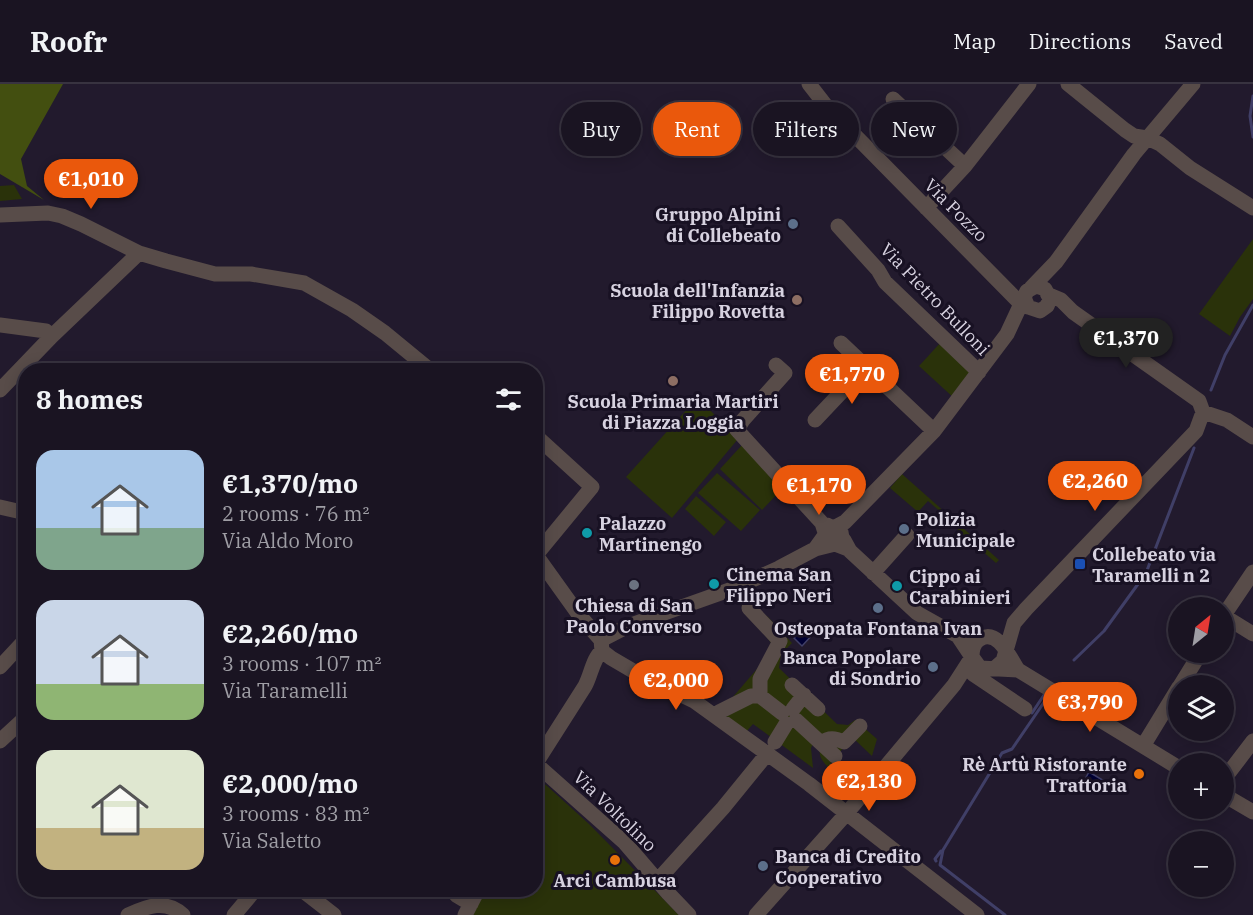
<!DOCTYPE html>
<html lang="en">
<head>
<meta charset="utf-8">
<style>
	body { margin:0; font-family:"IBM Plex Serif",serif; background:#231d2a; color:#f1f3f6; height:100vh; display:flex; flex-direction:column; font-size:22px; white-space:nowrap }
	* { box-sizing:border-box; margin:0 }
	p { font-size:20px; color:#9f9ea5 }
	.icon { flex:none; width:33px; height:33px; fill:none; stroke:currentColor; stroke-width:2; stroke-linecap:round; stroke-linejoin:round }
	.map { position:relative; flex:1; overflow:hidden }
	.side { position:absolute; left:18px; top:279px; width:525px; height:534px; display:flex; flex-direction:column; background:#1a1422; border-radius:24px; box-shadow:0 3px 15px #0003,0 0 0 2px #383340 }
	.side>* { flex:none }
	.top-card { position:absolute; left:561px; top:18px; width:570px; height:54px; display:flex; gap:12px }
	.needle { width:39px; rotate:30deg }
	.tools { position:absolute; left:1168px; top:513px; display:grid; gap:12px }
	.tools a { display:grid; place-items:center; width:66px; height:66px; border-radius:50%; background:#1a1422; box-shadow:0 3px 15px #0003,0 0 0 2px #383340; font-size:30px }
	.price { position:absolute; translate:-50% -51px; padding:0 14px; border-radius:21px; background:#ea580c; color:#fff; font-size:20px; line-height:39px; filter:drop-shadow(0 2px 3px #0008) }
	.price::after { content:''; position:absolute; left:50%; top:36px; width:18px; height:14px; margin-left:-9px; background:inherit; clip-path:polygon(0 0,100% 0,50% 100%) }
	.price.on { background:#222; color:#fff }
	ul { padding:0; list-style:none }
	li { display:flex; align-items:center; gap:18px; height:150px; padding:0 18px }
	li span { display:grid; place-items:center; flex:none; width:168px; height:120px; border-radius:18px; color:#555 }
	li>.icon { margin-inline-start:auto }
	span .icon { width:72px; height:72px; fill:#fffc; stroke-width:1 }
	li b { font-size:26px }
	h2 { display:flex; justify-content:space-between; align-items:center; height:72px; padding:0 18px; font-size:26px }
	.pill { padding:0 21px; border-radius:27px; background:#1a1422; box-shadow:0 3px 15px #0003,0 0 0 2px #383340; font-size:21px; line-height:54px }
	.pill.on { background:#ea580c; color:#fff }
	header { display:flex; align-items:center; gap:36px; box-sizing:border-box; height:84px; padding:0 30px; background:#1a1422; border-bottom:2px solid #383340 }
	header strong { font-size:28px }
	nav { display:flex; gap:33px; margin-inline-start:auto; font-size:21px }
	.map>svg:first-child { display:block }
</style>
</head>
<body>
<header>
<strong>Roofr</strong>
<nav><a>Map</a><a>Directions</a><a>Saved</a></nav>
</header>
<div class="map">
<svg width="1253" height="831" viewBox="0 0 1253 831">
	<rect width="100%" height="100%" fill="#221a2d"/>
	<path fill="#2a320a" d="M14 101 22 115 0 117V102Z
		M1253 155V215L1240 233 1230 252 1199 230Z
		M941 258 972 289 955 315 919 282Z
		M689 323H707L738 355 672 434 626 393Z
		M742 361 784 403 762 426 720 385Z
		M717 389 760 426 741 447 698 409Z
		M902 390 999 476 996 479 964 451 958 457 953 452 959 444 928 417 918 428 890 404Z
		M696 412 726 438 714 452 685 425Z
		M741 511 748 519 768 533 792 559 781 570 779 584 837 640 848 641 855 636 877 655 872 672 852 653 828 683C820 675 818 671 821 660L815 656 811 664 813 684 753 640 746 648 722 629 726 621 775 564 736 514Z
		M536 695 546 701 589 740 679 831H473L484 806H536Z"/>
	<path fill="#434f10" d="M0 0H63L21 75 27 102 44 116 0 90Z"/>
	<path fill="#003" stroke="#403f67" stroke-width="1.5" d="M806 541 814 549 802 562 794 554Z
		M1089 688 1106 698 1101 708 1084 697Z"/>
	<g fill="none" stroke-linecap="round" stroke-linejoin="round">
		<path stroke="#403f67" stroke-width="3" d="M1253 12 1250 32 1253 53
			M1211 306 1225 271 1253 221
			M1074 576 1104 547 1146 489 1194 364
			M1032 629 1044 611
			M936 777 935 775 941 767
			M1005 831 940 781 943 766 1002 669 1012 665 1047 614 1044 611"/>
		<path stroke="#584c49" stroke-width="15" d="M809 0 827 23 1017 216 1028 223
			M1068 0 1125 46 1134 52 1147 54 1160 60 1190 84 1253 124
			M893 15 965 82
			M926 124 965 82 1029 0
			M0 131 48 129 62 132 81 140 139 169 166 177 215 190H251L304 199 352 226 385 249 430 286
			M838 142 878 186 885 198 979 288
			M1031 204 1056 178 1134 70 1193 0
			M0 241 46 247 52 252
			M841 259 934 347
			M776 281 785 289 743 336 737 346 822 439 828 458 833 460 839 459 842 454 841 448 827 441
			M0 306 52 252 139 169
			M1203 328 1227 336 1253 353
			M815 336 865 283
			M536 352 592 403 536 471
			M0 423 26 429
			M844 456 850 467 917 529 958 552 966 553
			M815 465 828 447 845 438 934 347 1007 250 1027 207 1036 202 1045 205 1050 215 1047 222 1040 227 1028 223 1025 216
			M536 471 579 531 601 556 602 567C593 574 591 591 585 602L536 679
			M873 489 907 451
			M749 524 780 557 760 595V612L782 629
			M1224 531 1253 488
			M1224 532 1253 550
			M601 556 628 542 732 505 779 484 815 465 835 460 848 465
			M602 567 611 574 640 591 694 617 809 700 977 831
			M0 583 26 555
			M995 584 1003 577 1014 539 1026 525 1196 347 1203 328 1199 317 1073 228 1061 216 1049 211
			M1018 586 980 584 972 573C972 566 973 559 980 555 998 544 1010 574 1018 586L1179 684
			M973 590 1025 625
			M792 601 818 625
			M1180 602 1201 568
			M793 625 804 611
			M719 628 751 612H760
			M796 636 835 672
			M0 657 26 633
			M775 658 786 640
			M821 659C829 653 835 654 844 658L860 642
			M1143 662 1179 603
			M536 680 625 759 668 809 689 831
			M1224 695 1253 657
			M1224 711 1253 728
			M657 797 723 724 767 670
			M302 806 334 831
			M459 806 456 811 471 820
			M128 831C147 822 166 815 183 831
			M234 831 255 806
			M465 831 478 806
			M756 831 846 730 954 601 972 573 958 552"/>
	</g>
	<g fill="#5c6f8a" stroke="#181123" stroke-width="2">
		<circle cx="793" cy="140" r="6"/>
		<circle cx="904" cy="445" r="6"/>
		<circle cx="878" cy="524" r="6"/>
		<circle cx="933" cy="583" r="6"/>
		<circle cx="763" cy="782" r="6"/>
	</g>
	<g fill="#8d6e63" stroke="#181123" stroke-width="2">
		<circle cx="797" cy="216" r="6"/>
		<circle cx="673" cy="297" r="6"/>
	</g>
	<g fill="#0f9aa8" stroke="#181123" stroke-width="2">
		<circle cx="587" cy="449" r="6"/>
		<circle cx="714" cy="500" r="6"/>
		<circle cx="897" cy="502" r="6"/>
	</g>
	<rect fill="#1a4fb4" stroke="#181123" stroke-width="2" x="1074" y="474" width="12" height="12" rx="3"/>
	<circle fill="#6b7280" stroke="#181123" stroke-width="2" cx="634" cy="501" r="6"/>
	<g fill="#e8710a" stroke="#181123" stroke-width="2">
		<circle cx="1139" cy="690" r="6"/>
		<circle cx="615" cy="776" r="6"/>
	</g>
	<g text-anchor="middle" dominant-baseline="central" stroke-width="6" stroke-linejoin="round" paint-order="stroke">
		<g font-size="18" fill="#d7d2e0" stroke="#181123">
			<text transform="translate(956 126) rotate(45)">Via Pozzo</text>
			<text transform="translate(935 215) rotate(46)">Via Pietro Bulloni</text>
			<text transform="translate(615 727) rotate(44)">Via Voltolino</text>
		</g>
		<g font-size="18" font-weight="bold" fill="#d7d2e0" stroke="#181123" text-anchor="start">
			<text x="781" y="130" text-anchor="end">Gruppo Alpini<tspan x="781" dy="21">di Collebeato</tspan></text>
			<text x="785" y="206" text-anchor="end">Scuola dell'Infanzia<tspan x="785" dy="21">Filippo Rovetta</tspan></text>
			<text x="673" y="317" text-anchor="middle">Scuola Primaria Martiri<tspan x="673" dy="21">di Piazza Loggia</tspan></text>
			<text x="916" y="435">Polizia<tspan x="916" dy="21">Municipale</tspan></text>
			<text x="599" y="439">Palazzo<tspan x="599" dy="21">Martinengo</tspan></text>
			<text x="1092" y="470">Collebeato via<tspan x="1092" dy="21">Taramelli n 2</tspan></text>
			<text x="726" y="490">Cinema San<tspan x="726" dy="21">Filippo Neri</tspan></text>
			<text x="909" y="492">Cippo ai<tspan x="909" dy="21">Carabinieri</tspan></text>
			<text x="634" y="521" text-anchor="middle">Chiesa di San<tspan x="634" dy="21">Paolo Converso</tspan></text>
			<text x="878" y="544" text-anchor="middle">Osteopata Fontana Ivan</text>
			<text x="921" y="573" text-anchor="end">Banca Popolare<tspan x="921" dy="21">di Sondrio</tspan></text>
			<text x="1127" y="680" text-anchor="end">Rè Artù Ristorante<tspan x="1127" dy="21">Trattoria</tspan></text>
			<text x="775" y="772">Banca di Credito<tspan x="775" dy="21">Cooperativo</tspan></text>
			<text x="615" y="796" text-anchor="middle">Arci Cambusa</text>
		</g>
	</g>
</svg>
<div class="tools">
<a><svg class="needle" viewBox="-14 -14 28 28"><path d="M0-13l5 13h-10z" fill="#e53935"/><path d="M0 13l5-13h-10z" fill="#9f9ea5"/></svg></a>
<a><svg class="icon" aria-label="layers" viewBox="0 0 24 24"><path d="M12 4l9 5-9 5-9-5zM3 14l9 5 9-5"/></svg></a>
<a>+</a>
<a>−</a>
</div>
<b class="price" style="left:91px;top:126px">€1,010</b>
<b class="price on" style="left:1126px;top:285px">€1,370</b>
<b class="price" style="left:852px;top:321px">€1,770</b>
<b class="price" style="left:1095px;top:428px">€2,260</b>
<b class="price" style="left:819px;top:432px">€1,170</b>
<b class="price" style="left:676px;top:627px">€2,000</b>
<b class="price" style="left:1090px;top:649px">€3,790</b>
<b class="price" style="left:869px;top:728px">€2,130</b>
<div class="top-card">
<a class="pill">Buy</a>
<a class="pill on">Rent</a>
<a class="pill">Filters</a>
<a class="pill">New</a>
</div>
<section class="side">
<h2>8 homes<svg class="icon" aria-label="filters" viewBox="0 0 24 24"><path d="M4 7h16M4 17h16"/><circle cx="9" cy="7" r="2"/><circle cx="15" cy="17" r="2"/></svg></h2>
<ul>
<li><span style="background:linear-gradient(#a9c7e8 65%,#7fa58c 0)"><svg class="icon" aria-label="home" viewBox="0 0 24 24"><path d="M3 11l9-7 9 7M6 9v11h12V9"/></svg></span><div><b>€1,370/mo</b><p>2 rooms · 76 m²</p><p>Via Aldo Moro</p></div></li>
<li><span style="background:linear-gradient(#c9d6e8 70%,#8fb573 0)"><svg class="icon" aria-label="home" viewBox="0 0 24 24"><path d="M3 11l9-7 9 7M6 9v11h12V9"/></svg></span><div><b>€2,260/mo</b><p>3 rooms · 107 m²</p><p>Via Taramelli</p></div></li>
<li><span style="background:linear-gradient(#dfe7d0 65%,#c2b280 0)"><svg class="icon" aria-label="home" viewBox="0 0 24 24"><path d="M3 11l9-7 9 7M6 9v11h12V9"/></svg></span><div><b>€2,000/mo</b><p>3 rooms · 83 m²</p><p>Via Saletto</p></div></li>
</ul>
</section>
</div>
</body>
</html>
